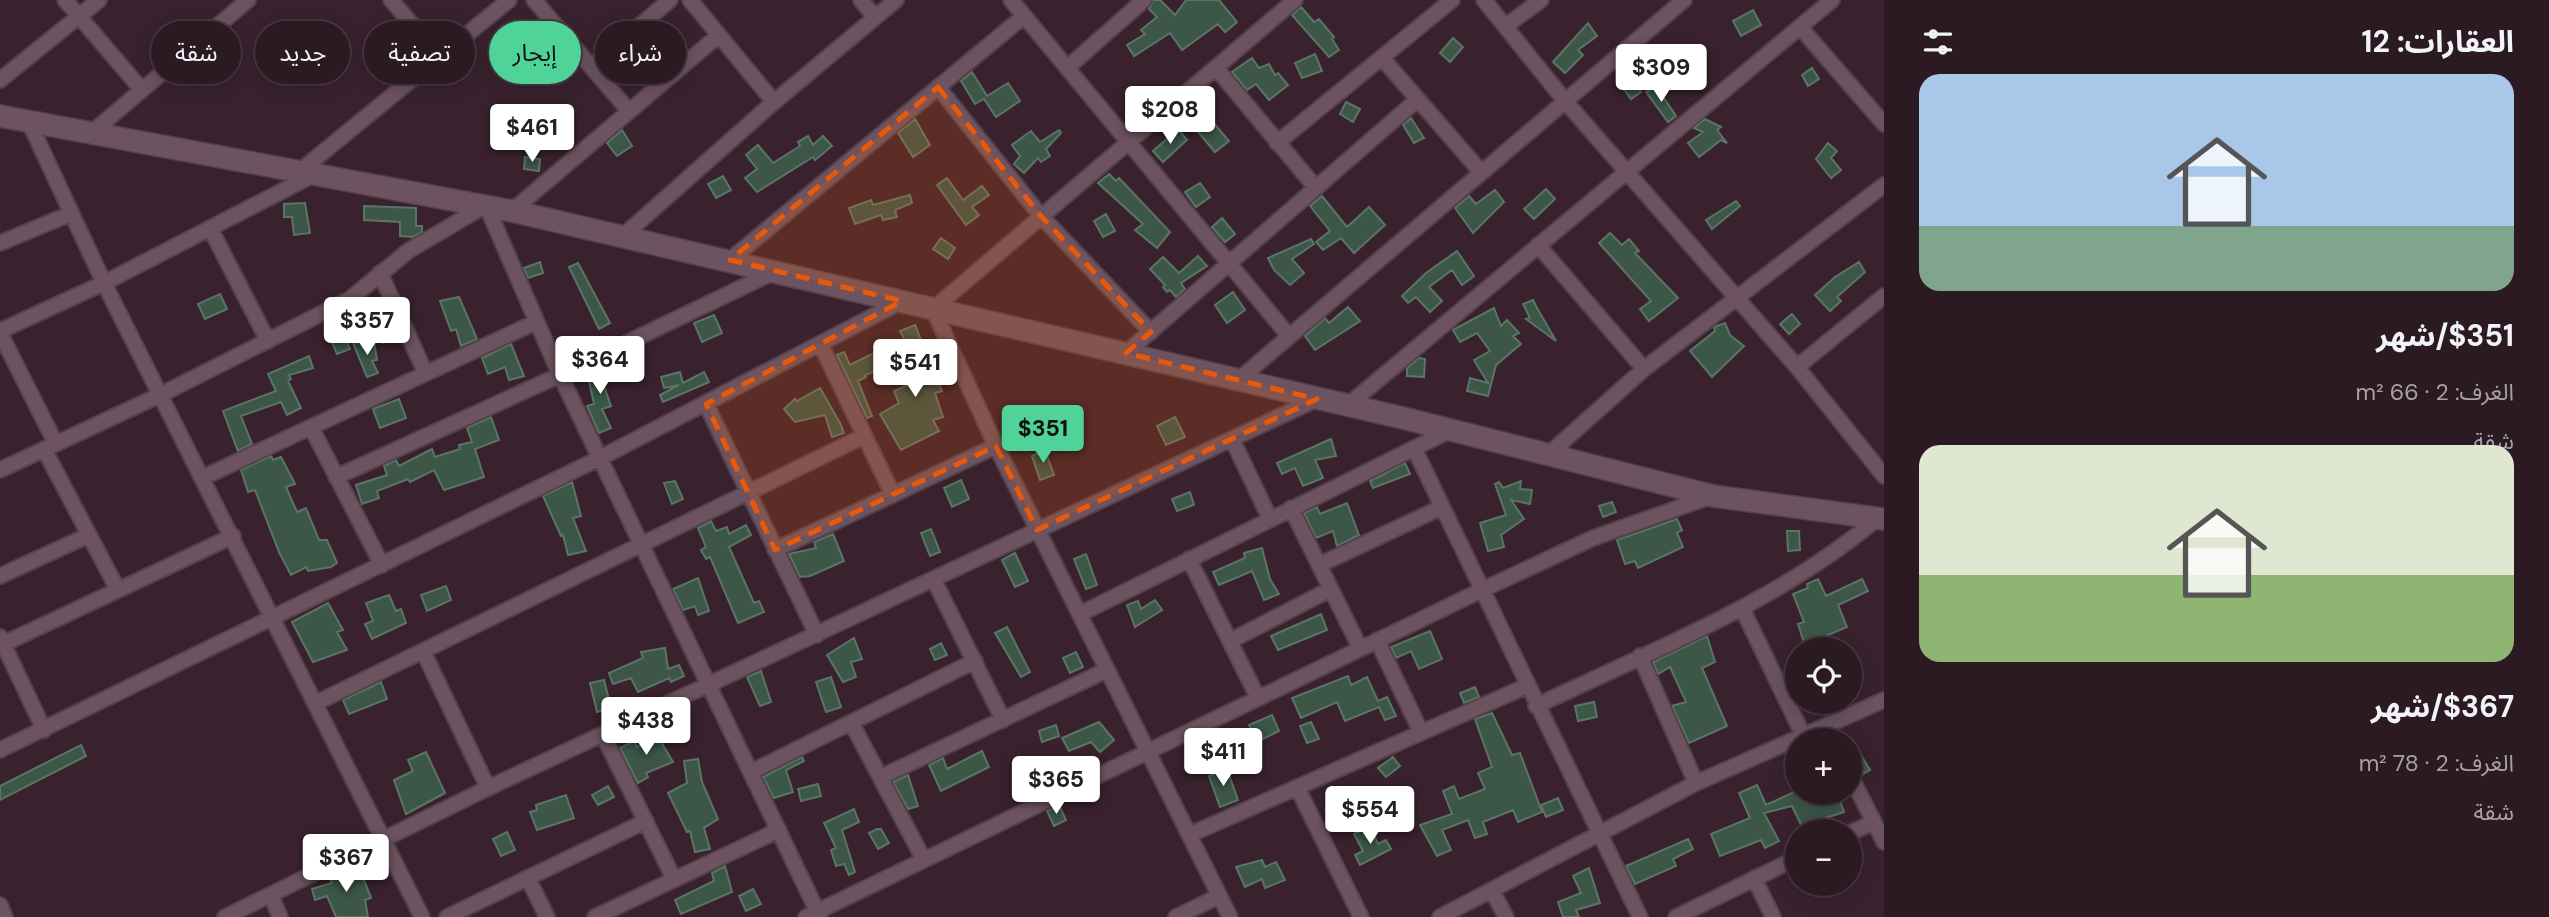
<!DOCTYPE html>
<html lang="ar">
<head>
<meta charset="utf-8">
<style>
	body { margin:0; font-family:"DM Sans","Noto Sans Arabic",sans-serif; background:#33232a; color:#f1f3f6; direction:rtl; height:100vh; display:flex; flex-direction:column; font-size:26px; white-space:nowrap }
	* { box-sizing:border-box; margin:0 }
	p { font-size:23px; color:#a6a1a5 }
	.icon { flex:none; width:38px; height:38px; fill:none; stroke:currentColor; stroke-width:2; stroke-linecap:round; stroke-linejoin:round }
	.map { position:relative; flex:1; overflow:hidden; direction:ltr }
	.sheet { display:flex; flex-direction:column; background:#2b1a22; width:665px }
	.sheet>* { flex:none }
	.top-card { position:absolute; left:21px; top:21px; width:665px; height:63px; direction:rtl; display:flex; gap:14px }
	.controls { position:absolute; left:1785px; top:637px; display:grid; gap:14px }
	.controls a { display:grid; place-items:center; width:77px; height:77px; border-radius:50%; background:#2b1a22; box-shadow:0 4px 18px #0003,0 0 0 2px #473840; font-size:35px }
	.price { position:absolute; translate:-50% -60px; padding:0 16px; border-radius:7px; background:#fff; color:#222; font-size:23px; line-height:46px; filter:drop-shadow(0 2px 4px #0008) }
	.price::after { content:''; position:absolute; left:50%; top:42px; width:21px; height:16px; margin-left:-10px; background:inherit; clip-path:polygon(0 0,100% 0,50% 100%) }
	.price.active { background:#50d398; color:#111 }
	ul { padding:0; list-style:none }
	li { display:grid; align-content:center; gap:14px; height:371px; padding:0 35px }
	li span { display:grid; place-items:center; height:217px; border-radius:21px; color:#555 }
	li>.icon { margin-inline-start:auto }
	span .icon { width:126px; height:126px; fill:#fffc; stroke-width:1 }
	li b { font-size:30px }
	h2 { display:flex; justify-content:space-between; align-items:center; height:84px; padding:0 35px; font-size:30px }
	.tag { padding:0 24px; border-radius:32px; background:#2b1a22; box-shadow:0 4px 18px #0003,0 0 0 2px #473840; font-size:24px; line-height:63px }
	.tag.active { background:#50d398; color:#111 }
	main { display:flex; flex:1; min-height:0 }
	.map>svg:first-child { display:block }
</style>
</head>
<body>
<main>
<section class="sheet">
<h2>العقارات: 12<svg class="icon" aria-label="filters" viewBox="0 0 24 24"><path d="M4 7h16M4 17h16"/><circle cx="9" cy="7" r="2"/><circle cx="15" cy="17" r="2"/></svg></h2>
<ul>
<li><span style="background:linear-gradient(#a9c7e8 70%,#7fa58c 0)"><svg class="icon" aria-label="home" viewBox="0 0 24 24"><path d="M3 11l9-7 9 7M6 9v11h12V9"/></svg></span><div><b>$351/شهر</b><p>الغرف: 2 · 66 m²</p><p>شقة</p></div></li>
<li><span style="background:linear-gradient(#dfe7d0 60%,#8fb573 0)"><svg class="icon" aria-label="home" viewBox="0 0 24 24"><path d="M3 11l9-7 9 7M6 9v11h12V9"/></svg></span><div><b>$367/شهر</b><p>الغرف: 2 · 78 m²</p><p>شقة</p></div></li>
</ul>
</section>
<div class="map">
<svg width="1884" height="917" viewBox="0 0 1884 917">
	<rect width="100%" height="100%" fill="#39222e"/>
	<path fill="#3c5648" stroke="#5a7566" stroke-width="2" d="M1153 0H1160L1175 15 1186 0H1219L1237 22 1225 32 1218 24 1182 50 1170 33 1134 56 1127 45 1145 34 1141 30 1157 17 1149 9Z
		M1301 7 1314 22 1319 19 1334 37 1332 39 1339 50 1329 57 1292 15Z
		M1753 10 1761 25 1741 36 1733 21Z
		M1588 23 1597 36 1578 50 1583 55 1565 73 1553 62Z
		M1453 38 1463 47 1450 62 1440 53Z
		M1315 54 1322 71 1302 78 1295 63Z
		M1252 58 1259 68 1269 64 1275 75 1278 73 1288 85 1269 100 1256 84 1247 90 1232 72Z
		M1812 68 1819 79 1808 86 1802 75Z
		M972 72 987 96 1008 83 1020 101 996 117 984 99 975 104 961 81Z
		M1630 76 1641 92 1631 99 1620 84Z
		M1656 86 1676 116 1668 122 1646 92Z
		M1346 102 1360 109 1353 122 1340 114Z
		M1207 115 1229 141 1215 152 1193 126Z
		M1411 118 1424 138 1414 143 1403 125Z
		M915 119 930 145 913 157 898 133Z
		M1705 119 1721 127 1717 130 1727 143 1721 140 1699 157 1688 143 1703 132 1694 128Z
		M1178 129 1187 140 1163 162 1153 151Z
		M622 130 632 146 617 156 607 143Z
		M1059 130 1061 133 1046 149 1050 156 1041 162 1038 158 1024 173 1014 164 1020 156 1012 145 1031 131 1040 142Z
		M808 136 813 145 823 136 832 146 815 160 813 157 757 192 745 178 757 169 746 155 758 145 773 163 800 146 798 142Z
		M1828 143 1837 151 1831 158 1841 170 1831 178 1816 159Z
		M525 157 540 159 539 171 524 169Z
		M1109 174 1116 181 1119 178 1170 232 1157 248 1135 230 1143 224 1098 183Z
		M723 176 731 190 716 198 708 184Z
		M947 178 963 200 982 186 989 195 972 207 979 215 966 225 937 185Z
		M1200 183 1210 197 1196 207 1185 192Z
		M1546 189 1555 199 1534 219 1524 209Z
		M1495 190 1504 202 1473 233 1455 208 1469 196 1476 204Z
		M910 195 912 203 895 210 897 217 883 220 881 215 855 224 849 208 871 200 873 205Z
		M1322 196 1347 227 1369 207 1385 225 1354 253 1341 238 1323 250 1316 242 1330 231 1310 206Z
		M1736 201 1740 206 1712 229 1706 220Z
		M305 203 310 233 294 235 292 217H284V204Z
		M364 206 416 208V226H422V232L413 237 400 236V222L364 220Z
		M1106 214 1115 231 1103 237 1094 221Z
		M1222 218 1235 234 1225 242 1212 227Z
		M1610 233 1622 245 1629 239 1639 251 1635 253 1678 298 1649 321 1640 309 1651 301 1599 243Z
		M941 238 955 248 948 259 933 249Z
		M1311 239 1314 244 1292 259 1304 273 1290 285 1274 270 1268 258Z
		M1457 251 1474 276 1462 285 1452 270 1429 287 1442 301 1430 312 1416 297 1408 303 1402 296 1426 273Z
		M1198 256 1207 266 1181 283 1185 289 1176 297 1170 290 1167 292 1163 287 1165 285 1150 269 1163 257 1179 273Z
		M540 262 543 273 528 278 524 268Z
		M1859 262 1865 272 1837 297 1841 301 1830 311 1815 295 1835 277Z
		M578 263 610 323 599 329 569 267Z
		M1233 292 1245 310 1227 323 1215 305Z
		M220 294 227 309 205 319 198 304Z
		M459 297 477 339 461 346 456 329 451 331 440 301Z
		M1533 300 1536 306 1556 341 1526 319 1530 318 1523 304Z
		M1348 307 1360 321 1315 350 1305 336 1325 318 1329 323Z
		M1494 308 1501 326 1507 320 1519 333 1513 336 1521 344 1496 365 1488 396 1467 391 1470 378 1488 383 1474 360 1490 351 1477 333 1460 342 1453 330Z
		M1792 314 1800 324 1789 334 1780 324Z
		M714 315 722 333 702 342 694 323Z
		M390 321 397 336 383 343 376 328Z
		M1725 323 1730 335 1744 346 1712 377 1690 351 1715 331 1714 327Z
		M915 325 942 391 935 393 943 417 933 420 939 431 901 450 880 414 899 403 894 391 924 378 900 331Z
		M341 328 350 349 337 354 328 333Z
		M362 339 364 344 374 342 377 360 372 361 378 373 367 377 353 343Z
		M511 344 524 376 509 380 505 367 488 374 482 358Z
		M844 352 850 365 874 353 880 370 865 375 866 377 858 381 872 416 867 418 837 355Z
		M309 356 313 368 289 375 291 379 288 381 301 408 287 415 281 402 241 416 252 444 238 451 223 411 276 391 268 374Z
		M1419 358 1425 359 1424 377 1407 376V368Z
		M615 361 618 371 601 377 611 406 602 409 611 428 599 433 587 406 594 404 587 373Z
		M680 372 683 383 704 372 709 382 663 402 660 395 679 385 664 388 661 377Z
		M820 388 840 423 844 433 832 437 825 415 795 422 784 409 795 399 797 401Z
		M399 399 406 418 380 428 373 409Z
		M491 417 499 440 475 449 484 477 444 490 434 470 410 482 408 479 377 491 379 498 362 504 356 485 387 475 384 466 396 460 399 466 432 449 435 457 460 449 459 445 472 442 467 428Z
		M1175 417 1185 437 1166 445 1157 426Z
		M1331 439 1336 456 1315 460 1323 478 1303 486 1295 468 1282 474 1277 463Z
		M1045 450 1054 475 1040 480 1032 456Z
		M271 456 273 460 281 457 295 484 286 487 297 512 306 508 319 540H327L337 563 331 567 308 571 306 567 291 575 279 552 255 490 248 492 241 470Z
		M1405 463 1410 474 1373 488 1370 481Z
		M961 480 969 499 952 507 944 488Z
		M675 481 683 499 672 504 664 483Z
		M1521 481 1520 489 1532 490 1530 504 1511 500 1524 519 1501 535 1504 547 1488 551 1480 523 1506 515 1495 484 1499 482 1503 488Z
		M572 482 581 516 573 518 586 551 568 555 563 535 561 536 543 496Z
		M1190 492 1194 505 1177 511 1172 499Z
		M1612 502 1616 512 1603 517 1599 506Z
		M1347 503 1359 535 1337 546 1333 531 1316 538 1304 513 1317 507 1320 514Z
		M1677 519 1682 530 1677 533 1683 547 1638 568 1635 561 1625 564 1617 540Z
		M711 521 716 531 727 527 729 534 746 525 751 535 729 547 754 603 759 601 764 612 738 623 710 557 706 559 701 550 706 547 698 528Z
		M931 529 940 552 930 556 921 533Z
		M1787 531H1799L1800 550 1788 551Z
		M833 534 844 561 810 576 800 577 789 554 816 548 814 542Z
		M1262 548 1270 579 1279 594 1264 600 1252 571 1219 585 1213 572 1245 558 1244 553Z
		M1015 553 1028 581 1015 587 1002 560Z
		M1086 554 1097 585 1086 589 1074 559Z
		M698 578 709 611 698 615 695 606 683 610 673 589Z
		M1818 579 1826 596 1862 579 1868 591 1838 605 1847 627 1821 638 1825 649H1806L1798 624 1804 622 1793 594 1808 588 1807 584Z
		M446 586 451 600 427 611 421 595Z
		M389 595 396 611 401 609 406 623 372 639 365 624 373 621 366 603Z
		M1155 600 1162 610 1135 627 1127 605 1138 601 1141 609Z
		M328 603 343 630 337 632 347 650 313 662 292 622Z
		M1321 614 1327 630 1278 650 1271 636Z
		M1007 627 1030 672 1021 677 995 633Z
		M1430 631 1442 659 1419 669 1411 651 1396 658 1391 647Z
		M1707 636 1715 662 1702 668 1727 726 1689 743 1672 706 1686 702 1670 667 1658 674 1653 662Z
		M854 638 862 659 851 662 856 677 843 682 827 655Z
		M941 643 947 655 935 660 930 649Z
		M665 648 668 669 679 665 684 676 671 682 669 678 638 692 631 678 613 684 609 673 643 658 641 652Z
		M1076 652 1083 667 1070 673 1063 658Z
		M761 671 771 702 760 706 747 677Z
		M1348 676 1351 685 1367 677 1378 701 1387 697 1396 716 1385 720 1379 707 1345 721 1337 702 1301 718 1292 698Z
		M831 677 841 707 826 712 816 682Z
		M604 680 611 708 597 712 590 683Z
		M381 682 387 699 349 714 343 700Z
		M1475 687 1479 697 1464 703 1460 693Z
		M1594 702 1597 717 1578 721 1575 706Z
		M1492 713 1512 755 1520 753 1542 812 1518 822 1513 810 1483 822 1487 834 1475 838 1468 820 1442 830 1451 850 1437 856 1420 825 1452 814 1443 791 1454 786 1459 799 1485 789 1478 773 1492 767 1475 719Z
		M1272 715 1279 731 1257 742 1249 725Z
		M1099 722 1114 740 1100 752 1091 742 1069 751 1062 738Z
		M1311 722 1319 739 1307 743 1300 726Z
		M1056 725 1059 736 1042 742 1039 731Z
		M657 735 673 762 646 773 648 777 638 783 620 748 634 741 637 747Z
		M81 745 86 756 0 800V786Z
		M982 751 989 767 941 791 929 765 943 758 947 769Z
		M426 752 445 793 406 814 394 780 413 771 408 760Z
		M802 757 804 761 786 770 793 792 774 798 763 777Z
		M1393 757 1400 766 1386 777 1378 768Z
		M1862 757 1870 770 1861 775 1850 764Z
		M698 759 702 782 718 819 704 828 710 849 695 852 690 831 687 832 668 793 687 783 684 761Z
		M1227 769 1238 800 1220 807 1209 776Z
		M908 775 918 806 908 809 893 782Z
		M818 784 821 796 801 801 798 789Z
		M1757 785 1766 805 1792 793H1837L1844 812 1813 822 1817 831H1804L1792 806 1764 813 1779 841 1765 848 1761 840 1720 856 1711 834 1750 818 1739 793Z
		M608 786 614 797 598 805 592 795Z
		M566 795 574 818 537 830 530 812 537 810 536 805Z
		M1558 798 1563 810 1546 817 1541 805Z
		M1059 805 1066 820 1054 826 1047 811Z
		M854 809 859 822 842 830 855 872 849 875 844 864 836 866 831 850 836 848 824 823Z
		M1370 826 1378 844 1386 840 1391 849 1360 865 1355 855 1363 851 1354 834Z
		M877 829H881L889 843 878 849 869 833Z
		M507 832 515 850 501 856 493 839Z
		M1688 839 1693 849 1673 859 1676 866 1635 884 1626 866Z
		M1262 860 1265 867 1276 862 1285 880 1265 888 1262 879 1245 887 1236 867Z
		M725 866 732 892 681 914 675 900 714 881 712 873Z
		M359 867 371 898 365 900 368 917H336L327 896 315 900 312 889 332 883 330 879Z
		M1589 868 1600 903 1576 910 1579 917H1563L1558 902 1581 893 1573 876Z
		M753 889 761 904 746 911 739 896Z"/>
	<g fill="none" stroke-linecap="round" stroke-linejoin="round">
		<g stroke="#54414c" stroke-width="18">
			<path id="street" d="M65 0 142 90
				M391 0 440 57
				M534 0 629 111
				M690 0 774 102
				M861 0 875 17
				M1011 0 1289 336
				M1484 0 1565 101 1797 367 1884 476
				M1506 26 1541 0
				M1800 27 1884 124
				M1382 58 1481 172
				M591 67 670 0
				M1067 68 1144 0
				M1216 68 1316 188
				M0 80 99 0
				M938 87 1040 215 1151 332
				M29 122 104 283 422 917
				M90 134 248 0
				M1277 143 1452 0
				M300 171 509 0
				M512 211 719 35
				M210 228 268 341
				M623 236 774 102 896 0
				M0 243 70 214
				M1538 245 1644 369
				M730 260 1024 16
				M380 273 425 372
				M0 331 104 283 315 174
				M0 333 56 444
				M821 345 893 495
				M1126 353 1417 100
				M1797 367 1884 296
				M1237 381 1684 0
				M706 404 817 635
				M1348 405 1832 0
				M311 427 382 565
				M1232 439 1270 519
				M1414 448 1640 917
				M44 449 118 590
				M1550 453 1644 369 1884 185
				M0 470 162 394 350 299 408 251 486 205 560 375 820 917
				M204 477 536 322
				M336 477 560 375 776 271
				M1291 508 1360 648
				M775 550 996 446
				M1189 559 1258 698
				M1319 565 1442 507
				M0 576 89 535
				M934 580 1003 720
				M1742 608 1803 735
				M1080 614 1451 430
				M0 637 44 730
				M1377 640 1421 732
				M1230 641 1331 589
				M3 644 233 536
				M423 651 488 788
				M1640 656 1696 783
				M316 703 864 436
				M1536 706C1653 650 1779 602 1879 517
				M852 724 924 860
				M1827 725 1834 740
				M603 735 674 879
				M0 750 600 458 902 301
				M751 772 975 661
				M1850 775 1884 842
				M881 777 1107 670
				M1297 787 1361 917
				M1850 833 1872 823
				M1189 835 1527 686
				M528 878 547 917
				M1754 878 1773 917
				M1492 891 1506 917
				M271 895 280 917
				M0 905 5 917
				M225 917 488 788 1317 399
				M447 917 646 821
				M595 917 779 830
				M806 917 1484 589 1593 538 1712 496
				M1176 917 1219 896
				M1230 917 996 446 933 309 1295 0
				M1440 917 1696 783 1884 700
				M1676 917 1797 858"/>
		</g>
		<g stroke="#54414c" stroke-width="24">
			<path id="secondary" d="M0 116 512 211 1403 418 1713 496 1884 519"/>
		</g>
		<use href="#street" stroke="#6c535f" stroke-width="14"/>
		<use href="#secondary" stroke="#6c535f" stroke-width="21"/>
	</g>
	<path fill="#e8590c" fill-opacity="0.2" stroke="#e8590c" stroke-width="5" stroke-dasharray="14 9" stroke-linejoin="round" d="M938 87 1040 215 1151 332 1126 353 1317 399 1037 530 996 446 775 550 706 404 902 301 730 260Z"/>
</svg>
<div class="controls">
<a><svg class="icon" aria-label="locate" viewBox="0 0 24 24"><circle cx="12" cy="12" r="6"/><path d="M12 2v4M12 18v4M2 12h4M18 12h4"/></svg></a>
<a>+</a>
<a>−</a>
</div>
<b class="price" style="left:1661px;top:104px">$309</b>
<b class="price" style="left:1170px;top:146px">$208</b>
<b class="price" style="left:532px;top:164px">$461</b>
<b class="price" style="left:367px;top:357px">$357</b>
<b class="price" style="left:600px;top:396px">$364</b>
<b class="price" style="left:915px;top:399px">$541</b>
<b class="price active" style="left:1043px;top:465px">$351</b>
<b class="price" style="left:646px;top:757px">$438</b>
<b class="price" style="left:1223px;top:788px">$411</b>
<b class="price" style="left:1056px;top:816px">$365</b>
<b class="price" style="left:1370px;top:846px">$554</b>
<b class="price" style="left:346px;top:894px">$367</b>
<div class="top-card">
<a class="tag">شراء</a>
<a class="tag active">إيجار</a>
<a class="tag">تصفية</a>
<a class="tag">جديد</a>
<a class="tag">شقة</a>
</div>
</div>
</main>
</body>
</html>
